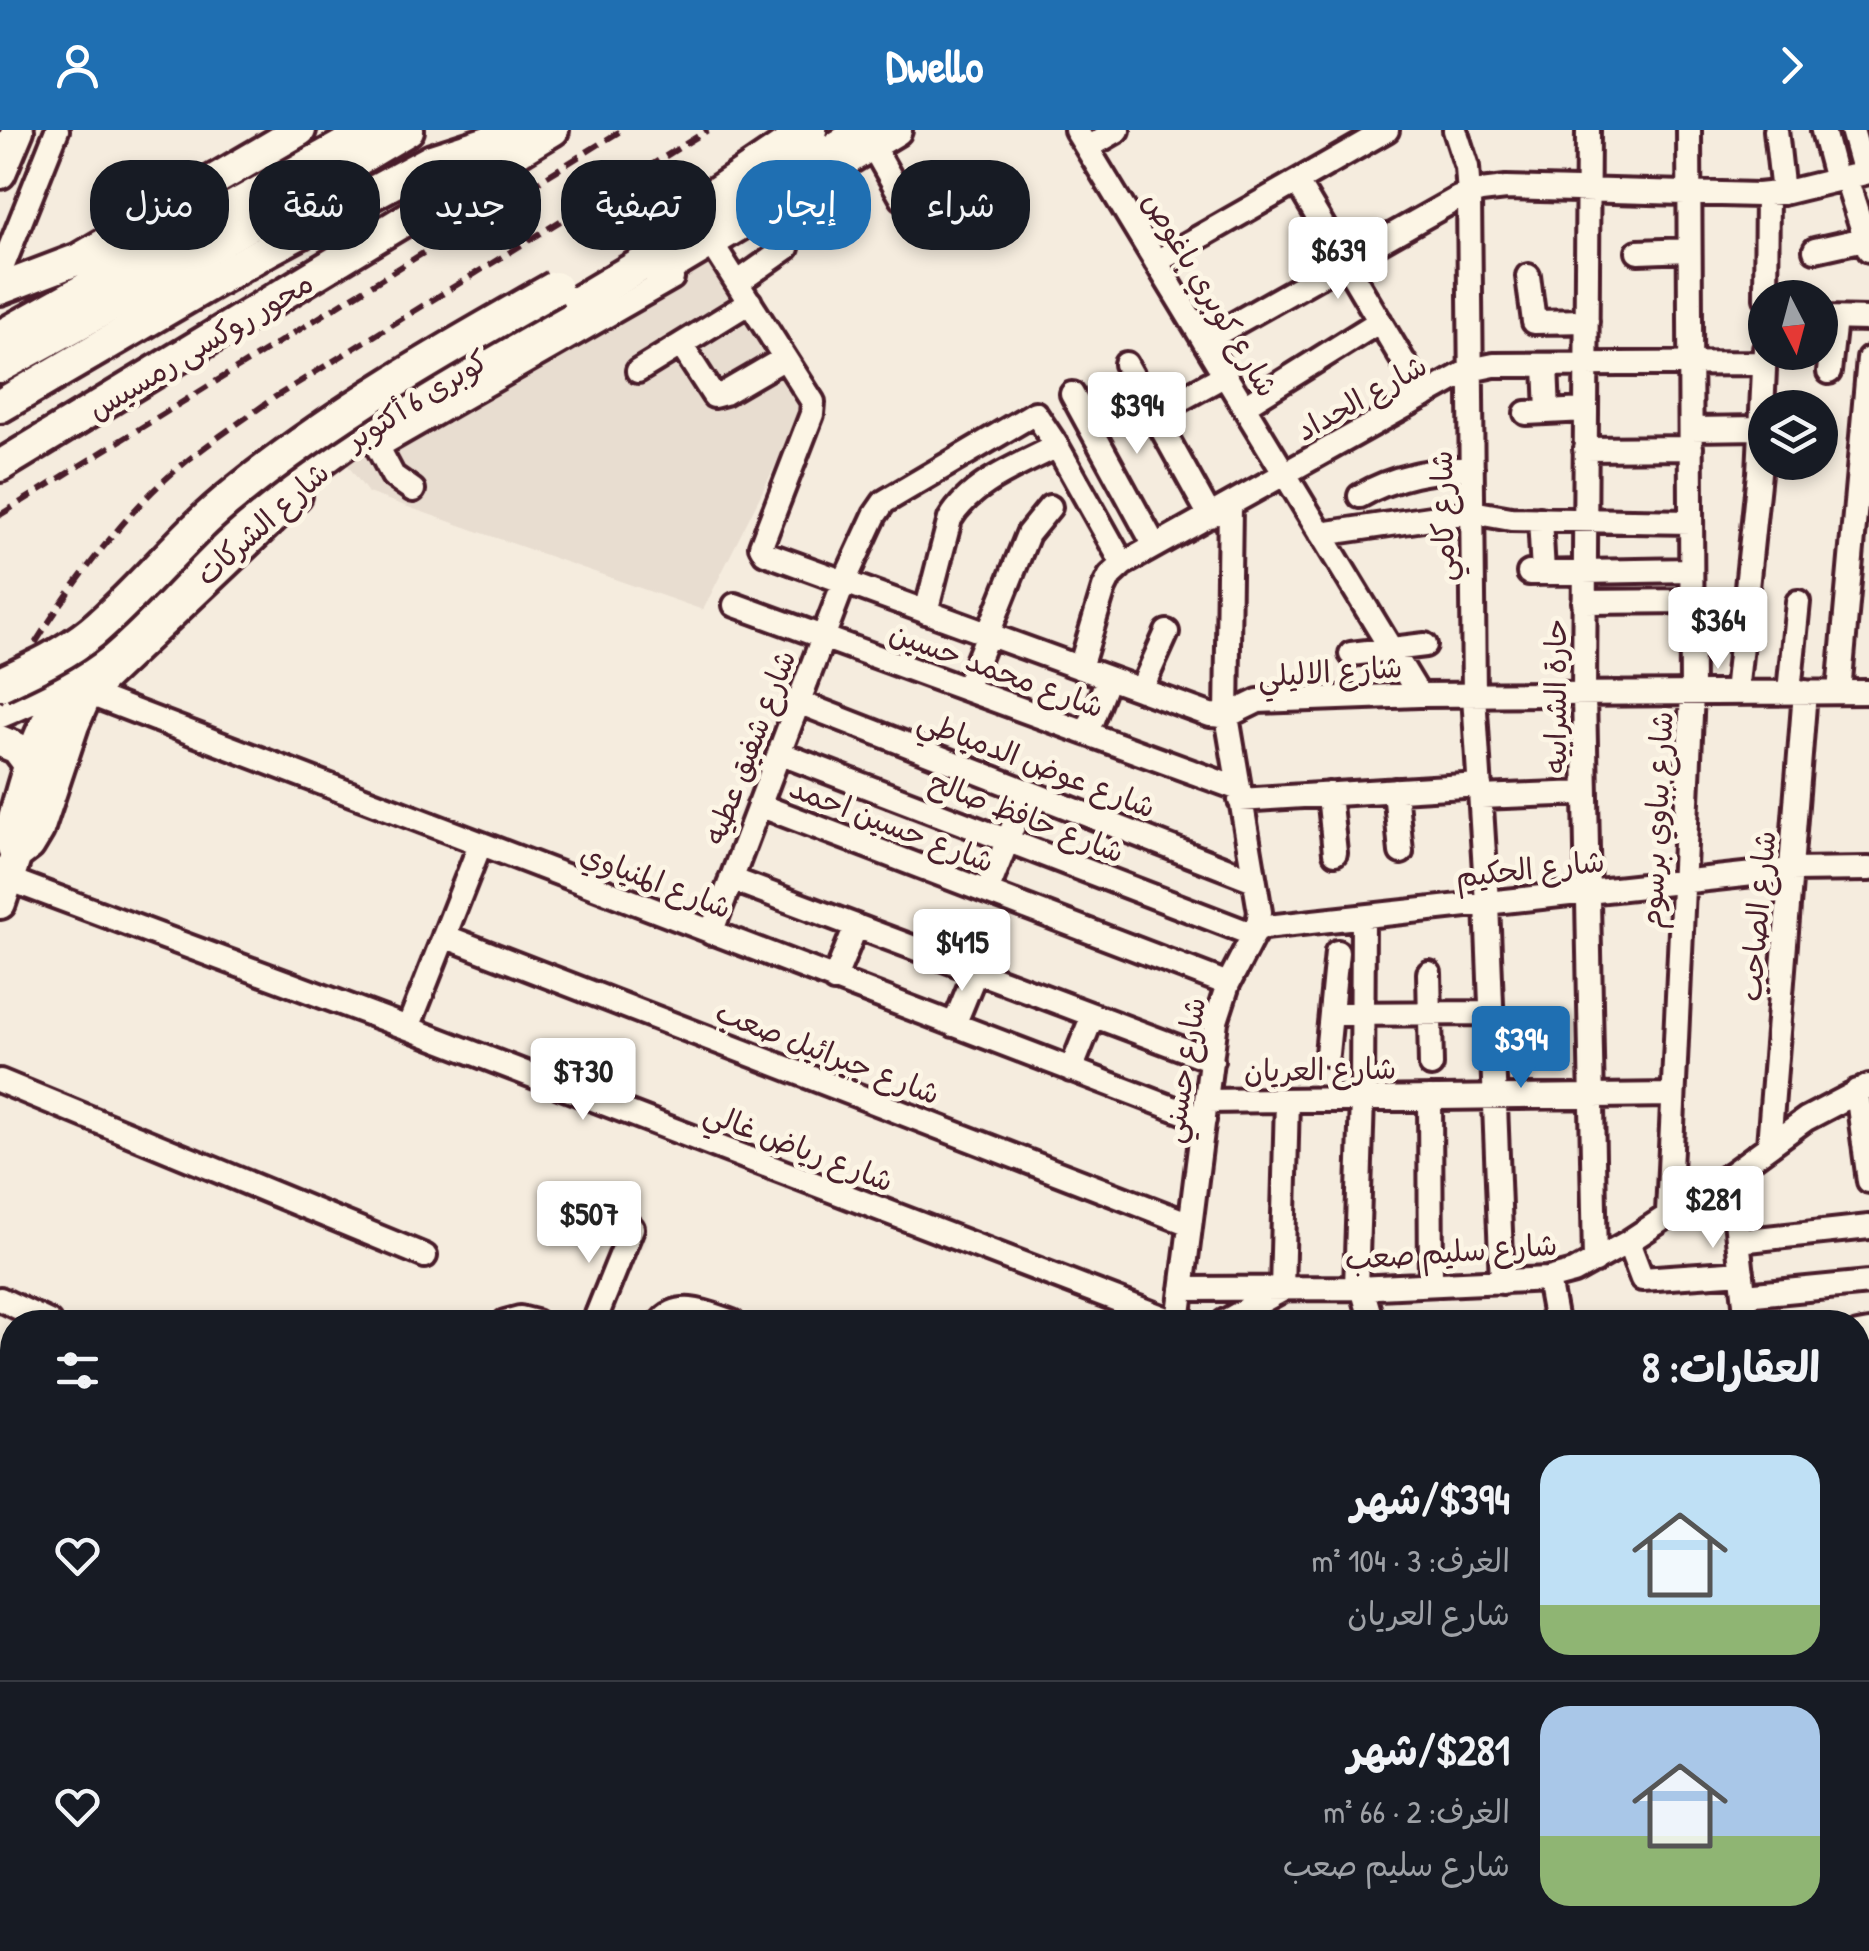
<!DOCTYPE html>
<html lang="ar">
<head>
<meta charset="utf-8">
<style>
	body { margin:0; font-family:"Patrick Hand","Playpen Sans Arabic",sans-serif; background:#242831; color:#f1f3f6; direction:rtl; height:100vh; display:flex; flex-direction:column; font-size:38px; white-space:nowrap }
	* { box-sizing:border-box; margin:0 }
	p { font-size:32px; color:#9ea1a6 }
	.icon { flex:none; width:55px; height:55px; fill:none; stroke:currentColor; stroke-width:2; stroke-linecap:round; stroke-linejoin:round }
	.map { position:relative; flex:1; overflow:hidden; direction:ltr }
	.side { position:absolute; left:0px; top:1180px; width:1870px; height:642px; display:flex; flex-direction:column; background:#171b24; border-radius:40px 40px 0 0; box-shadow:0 5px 15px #0003; direction:rtl }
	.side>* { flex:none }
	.guide { position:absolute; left:30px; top:30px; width:1000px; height:90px; direction:rtl; display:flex; gap:20px }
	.needle { width:65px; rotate:174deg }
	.buttons { position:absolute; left:1748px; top:150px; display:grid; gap:20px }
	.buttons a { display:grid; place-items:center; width:90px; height:90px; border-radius:50%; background:#171b24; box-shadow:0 5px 15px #0003; font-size:50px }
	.price { position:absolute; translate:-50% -85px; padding:0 22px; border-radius:10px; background:#fff; color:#222; font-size:32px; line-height:65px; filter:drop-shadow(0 2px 5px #0008) }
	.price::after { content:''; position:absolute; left:50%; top:60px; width:30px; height:22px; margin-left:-15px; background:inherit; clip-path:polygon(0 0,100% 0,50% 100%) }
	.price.selected { background:#1f6fb2; color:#fff }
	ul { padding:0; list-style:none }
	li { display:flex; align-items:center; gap:30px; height:250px; padding:0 50px }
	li+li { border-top:2px solid #363941 }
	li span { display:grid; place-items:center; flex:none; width:280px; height:200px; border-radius:30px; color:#555 }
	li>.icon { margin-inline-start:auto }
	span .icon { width:120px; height:120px; fill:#fffc; stroke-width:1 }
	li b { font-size:42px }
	h2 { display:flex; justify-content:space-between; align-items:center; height:120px; padding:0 50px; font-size:42px }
	.chip { padding:0 35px; border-radius:40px; background:#171b24; box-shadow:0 5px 15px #0003; font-size:35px; line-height:90px }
	.chip.selected { background:#1f6fb2; color:#fff }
	header { display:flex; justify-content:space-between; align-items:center; height:130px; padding:0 50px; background:#1f6fb2; color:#fff; font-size:45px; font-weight:700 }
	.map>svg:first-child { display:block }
</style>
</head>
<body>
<header><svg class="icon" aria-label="forward" viewBox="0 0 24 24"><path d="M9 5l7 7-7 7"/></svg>Dwello<svg class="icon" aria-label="person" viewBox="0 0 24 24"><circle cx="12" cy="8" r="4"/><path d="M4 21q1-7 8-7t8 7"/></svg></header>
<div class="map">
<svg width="1869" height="1821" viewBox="0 0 1869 1821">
	<rect width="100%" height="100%" fill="#f5ecde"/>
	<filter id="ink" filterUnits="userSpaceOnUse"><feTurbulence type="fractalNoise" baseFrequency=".01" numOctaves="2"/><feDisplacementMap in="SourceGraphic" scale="20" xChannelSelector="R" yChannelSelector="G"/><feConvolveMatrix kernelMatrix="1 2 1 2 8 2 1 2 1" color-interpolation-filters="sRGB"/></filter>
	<g filter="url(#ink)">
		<path fill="#e8ddd0" d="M689 102 806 274 703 480 368 363 333 315Z"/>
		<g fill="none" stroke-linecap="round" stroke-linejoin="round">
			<g stroke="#4a1f2b" stroke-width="30">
				<path id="minor" d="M1076 0 1419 565
					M1455 0 1467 37 1469 65 1474 565 1487 773 1502 1152
					M1588 0 1584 564 1595 1131
					M1776 0 1783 63
					M1852 0 1864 43
					M1823 1 1836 50
					M872 15 902 68
					M1087 18 1118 0
					M1846 48 1869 120
					M1297 52 1424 266
					M711 112 813 272 812 284 761 416 765 423 1210 585 1227 586 1258 571 1419 565 1869 562
					M1815 120 1869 108
					M1638 122 1689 120
					M1156 132 1387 0
					M0 143 57 0
					M1528 146 1534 192 1587 191
					M737 153 787 118
					M1766 168 1767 64
					M1823 188 1869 189
					M1204 211 1458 68 1481 61 1506 58 1758 65 1787 62 1869 42
					M681 215 714 266 725 263 785 228
					M1126 234 1210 386
					M1546 235 1548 282
					M638 241 750 172
					M1829 242 1835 189
					M1072 264 1155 416
					M1244 276 1380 191
					M1526 283 1586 280
					M1154 284 1225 245
					M1691 299 1762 298
					M374 310 393 346 413 360
					M377 317 672 148
					M1585 319 1691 318
					M1360 366C1396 345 1431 341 1472 337
					M1540 389 1543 442
					M1321 404 1472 382 1511 389 1691 392
					M1529 443 1691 440
					M1584 472 1691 471
					M735 475 1239 659
					M926 482 950 389C972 352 1021 335 1057 316
					M1351 524 1425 515
					M1080 538 1104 458 1110 446 1123 434 1470 240 1494 235 1765 233
					M966 559 1028 404 1050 377
					M1141 560 1167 502
					M1789 562 1798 472
					M1839 562 1869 229
					M87 563 1204 990
					M1736 563 1759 343 1765 219
					M798 572 1254 750
					M1087 603 1108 548
					M779 623 1254 805
					M1395 660 1401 722
					M1329 664 1335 723
					M1481 667 1585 663
					M1240 670 1480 655
					M759 675 1228 854
					M8 749 408 898 1175 1192
					M731 749 1212 930
					M987 762 1027 661
					M1257 798 1790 740 1869 739
					M711 803 844 452 875 385 884 372 1035 283 1057 316 1123 434
					M444 806 1190 1094
					M1429 843 1431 935
					M834 850 856 796
					M1331 884 1492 883
					M954 895 976 841
					M408 898 480 715
					M1327 924 1337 822
					M1071 940 1093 885
					M0 951 425 1126
					M1857 961 1869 1051
					M1430 968 1431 1154
					M1207 971 1673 965
					M1769 1015 1805 562
					M1731 1044 1747 1192
					M1668 1083 1692 563 1689 0
					M1739 1111 1869 1097
					M1628 1112 1642 1149 1742 1142
					M1548 1149 1556 1192
					M1356 1158 1362 968 1363 787
					M1362 1158 1372 1192
					M1182 1159 1356 1158 1548 1149 1574 1142 1628 1112 1731 1044 1806 989 1869 956
					M1745 1165 1869 1153
					M0 1169 49 1192
					M505 1192 520 1188 536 1192
					M594 1192 632 1098
					M661 1192C680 1169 709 1184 732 1192
					M1178 1192 1216 891 1228 854 1257 798 1260 782 1227 586 1230 375
					M1224 1192 1282 1160 1287 970
					M1858 1204 1869 1202
					M1858 1258 1869 1257
					M1858 1305 1869 1304
					M1858 1407 1869 1403
					M1858 1561 1869 1558
					M1858 1633 1869 1629
					M1858 1725 1867 1750
					M0 1735 12 1740
					M193 1810 215 1821
					M558 1810 581 1821
					M688 1810 713 1821
					M929 1810 951 1821
					M1140 1810 1141 1821
					M1360 1810 1363 1821
					M1756 1810 1759 1821
					M349 1821 354 1810
					M452 1821 457 1810
					M521 1821 527 1810
					M660 1821 666 1810
					M813 1821 818 1810
					M891 1821 897 1810
					M966 1821 971 1810
					M1059 1821 1065 1810
					M1257 1821 1293 1810
					M1517 1821 1554 1810"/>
			</g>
			<g stroke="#4a1f2b" stroke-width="38">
				<path id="major" d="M843 32 896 0
					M0 43 18 0
					M659 143 774 74
					M0 159 79 129 300 0
					M0 206 371 0
					M0 237 142 159 408 0
					M0 336 553 0
					M0 611 17 618 29 634
					M16 725 11 712V698C28 643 37 582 85 546
					M0 773 16 725 29 715 38 700 73 595 87 563 296 365"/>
			</g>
			<g stroke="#4a1f2b" stroke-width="40">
				<path id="highway" d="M702 73 810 0
					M0 276 267 120 432 31 528 0
					M0 581C33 567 65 553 95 532 142 497 180 452 223 411 264 372 308 339 354 306L867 0"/>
			</g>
			<use href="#minor" stroke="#fcf5e5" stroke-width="22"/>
			<use href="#major" stroke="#fcf5e5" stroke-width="30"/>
			<use href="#highway" stroke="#fcf5e5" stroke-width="32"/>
			<path stroke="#4a1f2b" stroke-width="6" stroke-dasharray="15 8" stroke-linecap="butt" d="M0 385 622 0
				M0 572C42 498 89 428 148 366 185 328 232 298 275 267L708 0"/>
			<g stroke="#4a1f2b" stroke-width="40" stroke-linecap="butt">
				<path id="highway-bridge" d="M0 554C32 539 65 524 92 502 143 459 183 405 235 364 333 284 445 220 555 158"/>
			</g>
			<use href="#highway-bridge" stroke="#fcf5e5" stroke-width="32"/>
		</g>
	</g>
	<g text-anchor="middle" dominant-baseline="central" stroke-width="10" stroke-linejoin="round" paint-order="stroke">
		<g font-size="30" fill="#4a1f2b" stroke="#fcf5e5">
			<text transform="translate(1211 164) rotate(59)">شارع كوبري باغوص</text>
			<text transform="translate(200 215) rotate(-31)">محور روكسى رمسيس</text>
			<text transform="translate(1361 267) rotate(-29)">شارع الحداد</text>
			<text transform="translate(417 269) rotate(-32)">كوبرى 6 أكتوبر</text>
			<text transform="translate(1442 386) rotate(-91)">شارع كامي</text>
			<text transform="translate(262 393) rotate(-42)">شارع الشركات</text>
			<text transform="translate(997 539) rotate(20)">شارع محمد حسين</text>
			<text transform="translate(1330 541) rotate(-4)">شارع الاليلي</text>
			<text transform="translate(1555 566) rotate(-90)">حارة الشرابيه</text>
			<text transform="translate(749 617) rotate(-69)">شارع شفيق عطيه</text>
			<text transform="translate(1037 633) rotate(21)">شارع عوض الدمياطي</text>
			<text transform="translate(1027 686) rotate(21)">شارع حافظ صالح</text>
			<text transform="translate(1656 690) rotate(-87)">شارع بباوي برسوم</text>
			<text transform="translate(892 694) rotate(21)">شارع حسين احمد</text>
			<text transform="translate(1530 738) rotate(-6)">شارع الحكيم</text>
			<text transform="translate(656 750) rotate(21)">شارع المنياوي</text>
			<text transform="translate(1757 786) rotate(-85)">شارع الصاحب</text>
			<text transform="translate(828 922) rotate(21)">شارع جبرائيل صعب</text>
			<text transform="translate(1320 939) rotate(-1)">شارع العريان</text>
			<text transform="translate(1183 940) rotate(-81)">شارع حسني</text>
			<text transform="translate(799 1016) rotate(21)">شارع رياض غالي</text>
			<text transform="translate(1451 1121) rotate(-4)">شارع سليم صعب</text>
		</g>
	</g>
</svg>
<div class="buttons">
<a><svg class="needle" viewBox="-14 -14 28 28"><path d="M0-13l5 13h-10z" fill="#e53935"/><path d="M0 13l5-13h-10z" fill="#9ea1a6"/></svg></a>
<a><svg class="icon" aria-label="layers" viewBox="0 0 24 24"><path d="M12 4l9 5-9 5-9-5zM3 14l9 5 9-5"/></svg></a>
</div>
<b class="price" style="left:1338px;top:172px">$639</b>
<b class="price" style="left:1137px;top:327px">$394</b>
<b class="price" style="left:1718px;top:542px">$364</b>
<b class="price" style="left:962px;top:864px">$415</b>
<b class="price selected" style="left:1521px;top:961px">$394</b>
<b class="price" style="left:583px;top:993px">$730</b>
<b class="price" style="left:1713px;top:1121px">$281</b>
<b class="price" style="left:589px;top:1136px">$507</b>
<div class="guide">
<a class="chip">شراء</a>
<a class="chip selected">إيجار</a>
<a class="chip">تصفية</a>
<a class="chip">جديد</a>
<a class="chip">شقة</a>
<a class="chip">منزل</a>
</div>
<section class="side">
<h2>العقارات: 8<svg class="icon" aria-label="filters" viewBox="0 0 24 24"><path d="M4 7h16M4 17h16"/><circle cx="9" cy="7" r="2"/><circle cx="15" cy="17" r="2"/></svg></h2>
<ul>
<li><span style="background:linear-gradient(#bfe0f5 75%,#8fb573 0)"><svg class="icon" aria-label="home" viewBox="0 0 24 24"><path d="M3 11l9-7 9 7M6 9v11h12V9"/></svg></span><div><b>$394/شهر</b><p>الغرف: 3 · 104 m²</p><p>شارع العريان</p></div><svg class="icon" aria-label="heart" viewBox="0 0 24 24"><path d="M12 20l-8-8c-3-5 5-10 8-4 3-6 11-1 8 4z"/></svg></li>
<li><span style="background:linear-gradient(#a9c7e8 65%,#8fb573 0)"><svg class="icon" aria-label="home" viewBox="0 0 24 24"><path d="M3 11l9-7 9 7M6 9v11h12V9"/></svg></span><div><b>$281/شهر</b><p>الغرف: 2 · 66 m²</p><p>شارع سليم صعب</p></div><svg class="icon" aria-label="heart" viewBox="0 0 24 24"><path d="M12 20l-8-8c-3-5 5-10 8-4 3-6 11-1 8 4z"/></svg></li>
</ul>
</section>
</div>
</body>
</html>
